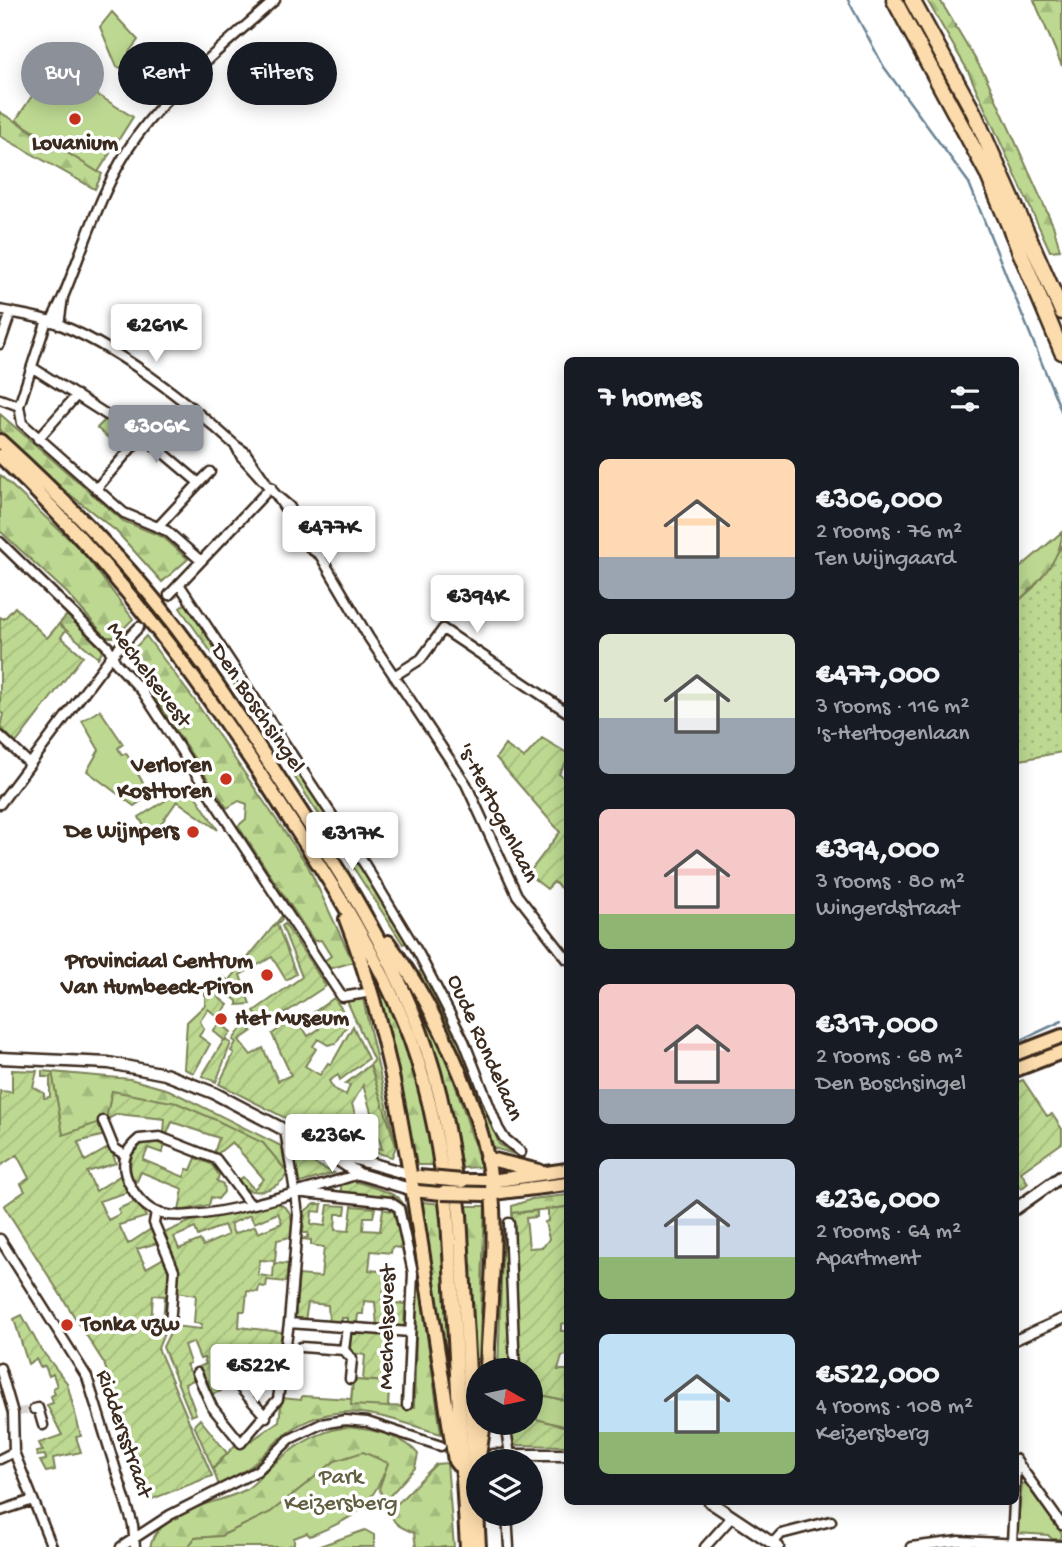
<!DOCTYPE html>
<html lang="en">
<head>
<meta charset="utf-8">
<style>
	body { margin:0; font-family:"Gochi Hand",sans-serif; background:#20242c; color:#f1f3f6; height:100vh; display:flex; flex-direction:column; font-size:26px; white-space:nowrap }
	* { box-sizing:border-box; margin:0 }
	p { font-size:23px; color:#9ea1a6 }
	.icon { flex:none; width:38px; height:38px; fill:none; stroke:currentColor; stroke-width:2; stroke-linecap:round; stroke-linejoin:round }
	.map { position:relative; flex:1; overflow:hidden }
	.drawer { position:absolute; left:564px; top:357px; width:455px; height:1148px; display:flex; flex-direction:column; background:#171b24; border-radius:10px; box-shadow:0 4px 18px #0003 }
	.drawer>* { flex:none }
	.top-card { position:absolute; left:21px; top:42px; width:438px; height:63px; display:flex; gap:14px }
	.needle { width:46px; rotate:99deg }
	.tools { position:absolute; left:466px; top:1358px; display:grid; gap:14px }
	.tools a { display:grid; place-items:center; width:77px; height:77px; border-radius:50%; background:#171b24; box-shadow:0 4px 18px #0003; font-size:35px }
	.price { position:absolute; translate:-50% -60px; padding:0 16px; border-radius:7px; background:#fff; color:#222; font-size:23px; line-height:46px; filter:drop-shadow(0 2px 4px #0008) }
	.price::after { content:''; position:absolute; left:50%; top:42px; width:21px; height:16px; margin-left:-10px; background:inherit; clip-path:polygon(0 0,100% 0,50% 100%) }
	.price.active { background:#8c9099; color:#fff }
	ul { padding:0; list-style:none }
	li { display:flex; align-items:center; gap:21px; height:175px; padding:0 35px }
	li span { display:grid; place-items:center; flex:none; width:196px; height:140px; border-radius:10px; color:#555 }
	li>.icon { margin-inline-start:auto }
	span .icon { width:84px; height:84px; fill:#fffc; stroke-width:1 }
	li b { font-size:30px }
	h2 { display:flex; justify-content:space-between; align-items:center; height:84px; padding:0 35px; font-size:30px }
	.tag { padding:0 24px; border-radius:32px; background:#171b24; box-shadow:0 4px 18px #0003; font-size:24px; line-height:63px }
	.tag.active { background:#8c9099; color:#fff }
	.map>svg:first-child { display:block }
</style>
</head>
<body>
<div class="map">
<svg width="1062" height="1547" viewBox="0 0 1062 1547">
	<defs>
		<pattern id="grass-dots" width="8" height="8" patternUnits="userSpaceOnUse" patternTransform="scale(1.75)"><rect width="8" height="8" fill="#bdd991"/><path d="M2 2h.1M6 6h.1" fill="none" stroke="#a3ba7d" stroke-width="1.8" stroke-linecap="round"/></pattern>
		<pattern id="forest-firs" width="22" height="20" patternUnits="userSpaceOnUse" patternTransform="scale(1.75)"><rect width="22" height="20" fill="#bdd991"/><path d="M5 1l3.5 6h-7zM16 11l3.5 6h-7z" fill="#a3ba7d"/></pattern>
		<pattern id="garden-furrows" width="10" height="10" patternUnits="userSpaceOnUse" patternTransform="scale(1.75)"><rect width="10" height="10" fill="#bdd991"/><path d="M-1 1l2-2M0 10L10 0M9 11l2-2" fill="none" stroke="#a3ba7d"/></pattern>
	</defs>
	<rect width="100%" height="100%" fill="#fff"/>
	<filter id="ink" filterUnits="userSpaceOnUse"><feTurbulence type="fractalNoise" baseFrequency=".0143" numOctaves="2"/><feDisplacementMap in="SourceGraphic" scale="14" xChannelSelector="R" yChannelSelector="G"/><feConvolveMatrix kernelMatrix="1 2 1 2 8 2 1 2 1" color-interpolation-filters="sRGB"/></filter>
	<g filter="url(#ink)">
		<path fill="url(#grass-dots)" stroke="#7c8258" stroke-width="2" d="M1062 546V752L1015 761V604L1034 587Z"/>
		<path fill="url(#forest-firs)" stroke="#7c8258" stroke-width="2" d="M927 0H940L986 77 1053 225 1060 250 1050 251 968 71Z
			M1034 0H1062V66Z
			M0 112 102 174 95 189 0 136Z
			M0 414 123 521 163 537 188 559 162 582 116 531 63 489 0 431Z
			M0 475 82 551 133 619 115 637H106L67 593 0 531Z
			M1062 532C1062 560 1035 586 1015 604V572Z
			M186 603 208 630 408 942 403 944 240 693 180 608Z
			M67 615 103 650 98 658 59 624Z
			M146 636 195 701 308 866 353 962 329 969 324 961 331 956 321 940 314 941 238 826 246 819 247 804 239 801 227 808 131 663 130 653Z
			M373 965C403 1032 424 1093 436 1165H416L389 1040 367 968Z
			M422 970 461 1043 499 1144 514 1154 494 1148 472 1081 419 972Z
			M406 979C442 1038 462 1101 481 1167L462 1168C450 1095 437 1046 406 979Z
			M363 999 396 1146 370 1065 374 1061 347 1001Z
			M52 1072 130 1079 169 1090 283 1147 288 1173 263 1143 112 1091 106 1120 63 1136Z
			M567 1195V1207L512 1213V1206L532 1199Z
			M422 1202 442 1204 452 1392H449Z
			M467 1206H485L478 1387H477Z
			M503 1229 512 1360 510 1370H498Z
			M418 1272 441 1434C386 1418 339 1395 287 1433 274 1442 264 1456 251 1466 241 1473 230 1479 219 1486L213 1469 237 1443 241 1448 279 1421 282 1398 301 1400 302 1396 351 1399 353 1380 389 1382 388 1406 414 1407Z
			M346 1427C370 1429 402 1434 418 1454L415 1468 385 1501 379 1489 388 1463 335 1461 271 1512 221 1536 195 1538 188 1547H150C161 1508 212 1506 243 1491 252 1487 260 1477 267 1470 292 1448 312 1433 346 1427Z
			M447 1463 454 1547H416L414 1533C403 1528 389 1524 392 1509L436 1464Z"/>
		<path fill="#bdd991" stroke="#7c8258" stroke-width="2" d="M112 12 138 40 129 52 130 62 123 68 117 67 100 27Z
			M52 66 133 117 98 172 16 120Z
			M112 413 140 430 123 451 97 428Z
			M100 710 123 744 118 748 122 755 126 753 150 795 134 806 87 771 99 750 82 721Z
			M189 786 218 830 177 801 151 838 139 817Z
			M353 1380 389 1382 388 1407 351 1405Z
			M542 1395 567 1401V1427L536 1420Z
			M363 1452 388 1463C371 1510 353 1518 310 1536L307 1533 294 1538V1544L286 1547H188L195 1538 221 1536 271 1512 335 1461Z
			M1025 1483 1062 1534 1061 1539H1052L1048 1535 1017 1533 1022 1484Z
			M365 1530 374 1535V1547H317Z"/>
		<path fill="url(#garden-furrows)" stroke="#7c8258" stroke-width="2" fill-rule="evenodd" d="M15 607 47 638 59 624 66 630 61 637 83 656 16 743 0 727 3 714 0 712V617L4 619Z
			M542 738 567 753V761L559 774 567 780V894L554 882 547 889 528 874 560 832 496 758 505 745 524 758Z
			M281 917 282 920 277 924 296 974 286 980 272 957 240 975 250 1004 237 1005V1001L223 990 218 997 228 1005 218 1017 208 1009 200 1021 204 1029 199 1036 210 1044 194 1073 184 1069 187 1022 205 1005V991L223 977 229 981Z
			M285 924 326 986 264 1027 254 1011 302 977 282 926Z
			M334 998 350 1021 336 1043 328 1045 318 1039 313 1046 316 1049 305 1066 320 1075 328 1063 331 1065 353 1026 368 1059 340 1080 338 1075 329 1081 334 1089 346 1095 350 1085 345 1084 370 1065 396 1146 392 1157 357 1147H342L364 1142 365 1146 382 1149 363 1085 352 1104 362 1139 349 1142 342 1128 330 1141 219 1084 234 1053 231 1051 236 1042 233 1040 245 1023 252 1031 239 1040 251 1055 263 1048 278 1081 291 1075 272 1034 296 1017 308 1036 319 1029 310 1015Z
			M220 1023 231 1032 225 1040 231 1043 216 1082 202 1076 224 1040 213 1031Z
			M12 1070 37 1071 33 1087 44 1093V1098L50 1097V1077H42V1071L52 1072 63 1135 100 1122 105 1135 78 1142 85 1161 110 1147 116 1163 87 1172 96 1191 121 1175 128 1192 99 1201 108 1220 120 1214 118 1209 134 1202 141 1207 146 1217 119 1225 128 1244 151 1229 157 1243 137 1249 146 1268 164 1258C173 1279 169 1300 167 1322H163L165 1296 153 1295 151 1323 157 1324 156 1330 165 1331 158 1348 212 1476 147 1501 104 1363 4 1206 25 1191 21 1184 29 1178 17 1155 0 1166V1091L12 1092Z
			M1023 1080 1047 1116 1052 1114 1062 1129V1143L1021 1172 1028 1183 1021 1189 1015 1181V1083Z
			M112 1091 177 1103 216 1120 263 1143 288 1173C278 1190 251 1200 237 1181L243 1177 254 1189 264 1179 232 1142 216 1155 214 1153 219 1138 172 1122 167 1134 164 1133 165 1119 117 1114 106 1120Z
			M156 1142 165 1146 162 1153 148 1148 143 1160 184 1177 187 1169 191 1170 196 1158 211 1164 219 1175 217 1181 223 1184 224 1192 218 1199 211 1197 209 1205 179 1211 183 1189 141 1172 137 1181 132 1178C127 1160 134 1141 156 1142Z
			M293 1153 334 1173 297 1184Z
			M351 1180C399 1197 406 1189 414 1243L403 1204 398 1197 341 1192V1185Z
			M277 1203C294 1209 293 1222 291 1237L277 1240 275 1261 260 1260 258 1275 273 1277 274 1263 288 1264 286 1282 267 1280 266 1287 259 1286 258 1292 247 1291 245 1311H240L239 1327 282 1332 276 1369 237 1366 216 1373 217 1377 212 1379 215 1389 220 1387 221 1391 210 1395 208 1380H205L199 1367 206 1364 204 1358 200 1359 193 1342 184 1345 190 1363 186 1365 195 1379 185 1384 196 1414 191 1416 163 1347 173 1326 201 1329 202 1324 194 1323 196 1295 176 1292 177 1269 162 1234 191 1221ZM278 1213 282 1223 258 1233 255 1226 234 1234 230 1224 250 1215 254 1223ZM224 1225 228 1235 203 1246 200 1240 179 1249 174 1237 195 1228 198 1236Z
			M314 1204H322L321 1212 312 1211 311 1224 325 1226 328 1205 346 1206 345 1214H336L335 1230 349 1231 352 1206 375 1208 373 1217H364L363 1230 380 1231 383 1209 394 1212 402 1248 392 1247 391 1253 371 1251 369 1270 390 1272 392 1289 384 1288 382 1302 405 1304 404 1328 377 1326 375 1302 364 1301 363 1314H358L357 1322 348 1323V1318H342L341 1323 329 1322 328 1305 308 1303 305 1320 295 1319 299 1275 321 1277 324 1247 311 1245V1240L302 1239 308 1237V1233H303L305 1211Z
			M567 1207V1323L561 1324V1331H567V1355L562 1356 558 1370H567V1401L542 1395 536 1419 567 1427V1446L514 1445 509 1423H530V1370H518L512 1213 537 1211V1217L526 1218 529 1248 543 1247 549 1239 545 1222 548 1221V1209Z
			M22 1315 40 1348 67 1383 81 1436 76 1437 81 1452 53 1458 55 1470 46 1472 40 1461 46 1460 45 1455 37 1456 36 1452 43 1451 39 1443 62 1435 47 1405 53 1403 51 1396 55 1394 53 1388 57 1386 53 1374 49 1376 45 1366 40 1367 36 1359 28 1364 14 1319Z
			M350 1331 392 1334 389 1382 363 1380 365 1355 352 1353 348 1349Z
			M200 1419 227 1453 213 1469 194 1425Z"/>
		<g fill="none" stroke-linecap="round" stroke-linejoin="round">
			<path stroke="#698496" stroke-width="2.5" d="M848 0 884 67 969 183 1062 413
				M1015 1043 1062 1021"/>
			<path stroke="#d8d4d2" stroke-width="8" stroke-dasharray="8 4" stroke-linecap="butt" d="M19 1412 34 1409"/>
			<g stroke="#3b2a1e" stroke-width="13">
				<path id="minor" d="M63 297C85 244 103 183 137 136 175 84 227 43 275 0
					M0 310C17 314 36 316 53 322 115 345 187 401 236 446
					M47 320 19 406 22 423 124 513 167 531 201 561
					M51 322 63 297 59 325
					M0 344 11 312
					M33 368 107 415
					M0 399 19 406
					M38 439 77 395
					M265 481 245 452 236 446 241 456 277 496 311 549 320 555 289 506 277 496
					M199 483 210 472
					M96 489 138 440H148L199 483 158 527
					M0 542 108 647 116 663 142 691 342 997 372 992
					M320 555 369 638 466 784 517 895 567 959
					M179 584 365 865 419 954 464 1041 498 1128 504 1138 521 1152
					M169 595 271 487
					M394 676 421 659 443 629 567 712
					M0 736 30 764
					M0 804 112 655 139 627
					M103 1121 114 1148 125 1155
					M285 1130 295 1192
					M249 1203 216 1159 160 1137 139 1139C126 1150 121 1160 126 1176 131 1190 142 1206 156 1212 193 1228 318 1186 359 1174
					M156 1212 154 1223 174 1270 170 1326
					M509 1223 515 1370
					M0 1239 87 1377 133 1525 135 1547
					M289 1323 410 1332
					M347 1327 344 1350 352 1359 350 1379
					M1015 1340 1062 1319
					M301 1347 344 1350
					M0 1368 13 1413 14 1452 52 1547
					M232 1369 237 1384 266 1417
					M197 1373 212 1407 241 1443 278 1399 289 1323 298 1215 295 1192 390 1202 399 1208 413 1273 407 1405
					M34 1409 38 1408 43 1425
					M505 1423 510 1455
					M0 1459 14 1452
					M1015 1459 1062 1525
					M0 1511 33 1500
					M507 1514 509 1547
					M773 1543 781 1534 831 1521
					M1012 1543 1016 1462
					M121 1547 170 1515 257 1471 290 1439 321 1424 345 1420 367 1422 441 1446
					M705 1547 732 1517
					M911 1547 959 1541 1062 1546"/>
			</g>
			<g stroke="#3b2a1e" stroke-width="15">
				<path id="tertiary" d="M0 1058 109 1063 165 1074 214 1093 321 1149 359 1174 413 1190
					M335 1153 411 1175
					M1015 1209 1062 1176
					M493 1455H567
					M710 1502 778 1547"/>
			</g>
			<g stroke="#3b2a1e" stroke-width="18">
				<path id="primary" d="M0 441C57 493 112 547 161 608 208 667 249 732 290 795 340 871 387 945 420 1030 443 1089 452 1153 460 1215L479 1547
					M0 456C115 564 206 688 290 820 336 890 380 959 410 1038 431 1096 441 1157 448 1219L467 1547
					M346 919C385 1018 402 1120 418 1224 430 1303 442 1382 455 1461L458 1465
					M388 942C433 1003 482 1107 491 1182 498 1243 489 1309 487 1370
					M1015 1054 1062 1036
					M1015 1070 1062 1052
					M486 1158 539 1171
					M462 1181H491L567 1170
					M413 1190 442 1193
					M486 1194 567 1184
					M479 1456 484 1423"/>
			</g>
			<g stroke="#3b2a1e" stroke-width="19">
				<path id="motorway" d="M894 0 987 173 1062 352
					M912 0 974 113 1062 312"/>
			</g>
			<use href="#minor" stroke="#fff" stroke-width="8"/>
			<use href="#tertiary" stroke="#fff" stroke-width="10"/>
			<use href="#primary" stroke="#fcdcac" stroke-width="12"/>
			<use href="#motorway" stroke="#fcdcac" stroke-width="14"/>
			<g stroke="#3b2a1e" stroke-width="18" stroke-linecap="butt">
				<path id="primary-bridge" d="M419 1177 462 1181
					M442 1193 486 1194"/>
			</g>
			<use href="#primary-bridge" stroke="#fcdcac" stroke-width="12"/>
		</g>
	</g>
	<g fill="#c8321e" stroke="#fff" stroke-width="2.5">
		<circle cx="75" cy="119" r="7"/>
		<circle cx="226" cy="779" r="7"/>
		<circle cx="193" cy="832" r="7"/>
		<circle cx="267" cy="975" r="7"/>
		<circle cx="221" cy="1019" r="7"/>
		<circle cx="67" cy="1325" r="7"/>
	</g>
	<g text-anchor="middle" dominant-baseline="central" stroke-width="7" stroke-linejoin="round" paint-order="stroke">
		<g font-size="23" font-weight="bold" fill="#3b2a1e" stroke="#fff" text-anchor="end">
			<text x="75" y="144" text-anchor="middle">Lovanium</text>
			<text x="212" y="766">Verloren<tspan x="212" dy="26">Kosttoren</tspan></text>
			<text x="179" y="832">De Wijnpers</text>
			<text x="253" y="962">Provinciaal Centrum<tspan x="253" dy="26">Van Humbeeck-Piron</tspan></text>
			<text x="235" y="1019" text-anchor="start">Het Museum</text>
			<text x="81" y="1325" text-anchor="start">Tonka vzw</text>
		</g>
		<g font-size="23" fill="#3b2a1e" stroke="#fff">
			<text transform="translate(148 675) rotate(53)">Mechelsevest</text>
			<text transform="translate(257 709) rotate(56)">Den Boschsingel</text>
			<text transform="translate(497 813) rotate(63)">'s-Hertogenlaan</text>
			<text transform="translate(484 1048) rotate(66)">Oude Rondelaan</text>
			<text transform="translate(388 1327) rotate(-89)">Mechelsevest</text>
			<text transform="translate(123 1434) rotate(71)">Riddersstraat</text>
		</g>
		<g font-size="23" fill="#625f40" stroke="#fff">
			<text x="341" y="1478">Park<tspan x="341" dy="26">Keizersberg</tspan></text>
		</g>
	</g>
</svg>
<div class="tools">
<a><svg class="needle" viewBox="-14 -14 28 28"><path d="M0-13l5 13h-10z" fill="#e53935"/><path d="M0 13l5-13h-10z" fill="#9ea1a6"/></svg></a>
<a><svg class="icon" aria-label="layers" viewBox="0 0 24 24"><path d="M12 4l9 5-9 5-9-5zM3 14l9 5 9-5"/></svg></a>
</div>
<b class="price" style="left:156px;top:364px">€261K</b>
<b class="price active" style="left:156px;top:465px">€306K</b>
<b class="price" style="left:329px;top:566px">€477K</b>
<b class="price" style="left:477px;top:635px">€394K</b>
<b class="price" style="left:352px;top:872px">€317K</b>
<b class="price" style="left:332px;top:1174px">€236K</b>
<b class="price" style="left:257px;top:1404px">€522K</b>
<div class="top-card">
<a class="tag active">Buy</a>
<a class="tag">Rent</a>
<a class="tag">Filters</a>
</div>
<section class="drawer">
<h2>7 homes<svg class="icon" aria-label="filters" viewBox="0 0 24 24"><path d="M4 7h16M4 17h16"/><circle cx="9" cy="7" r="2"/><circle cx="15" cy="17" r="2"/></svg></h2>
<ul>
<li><span style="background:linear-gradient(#ffd9b3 70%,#9aa5b1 0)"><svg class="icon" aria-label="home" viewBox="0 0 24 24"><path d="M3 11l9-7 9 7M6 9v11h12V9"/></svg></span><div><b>€306,000</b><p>2 rooms · 76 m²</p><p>Ten Wijngaard</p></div></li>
<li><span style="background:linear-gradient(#dfe7d0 60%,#9aa5b1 0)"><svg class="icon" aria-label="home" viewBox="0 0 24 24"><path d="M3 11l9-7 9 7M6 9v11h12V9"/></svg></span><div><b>€477,000</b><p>3 rooms · 116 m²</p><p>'s-Hertogenlaan</p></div></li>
<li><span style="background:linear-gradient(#f6c9c9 75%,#8fb573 0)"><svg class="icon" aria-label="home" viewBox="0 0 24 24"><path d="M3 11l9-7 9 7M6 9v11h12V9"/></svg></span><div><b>€394,000</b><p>3 rooms · 80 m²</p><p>Wingerdstraat</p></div></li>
<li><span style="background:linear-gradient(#f6c9c9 75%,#9aa5b1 0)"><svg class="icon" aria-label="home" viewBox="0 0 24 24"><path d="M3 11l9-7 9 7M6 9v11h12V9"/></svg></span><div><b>€317,000</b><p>2 rooms · 68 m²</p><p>Den Boschsingel</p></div></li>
<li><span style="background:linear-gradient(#c9d6e8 70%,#8fb573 0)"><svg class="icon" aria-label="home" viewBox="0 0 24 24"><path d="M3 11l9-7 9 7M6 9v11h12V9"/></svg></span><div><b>€236,000</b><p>2 rooms · 64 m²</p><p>Apartment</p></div></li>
<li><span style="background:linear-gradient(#bfe0f5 70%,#8fb573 0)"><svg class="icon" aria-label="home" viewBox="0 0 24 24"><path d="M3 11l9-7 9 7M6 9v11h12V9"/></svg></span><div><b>€522,000</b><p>4 rooms · 108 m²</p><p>Keizersberg</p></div></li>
</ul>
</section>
</div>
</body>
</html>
